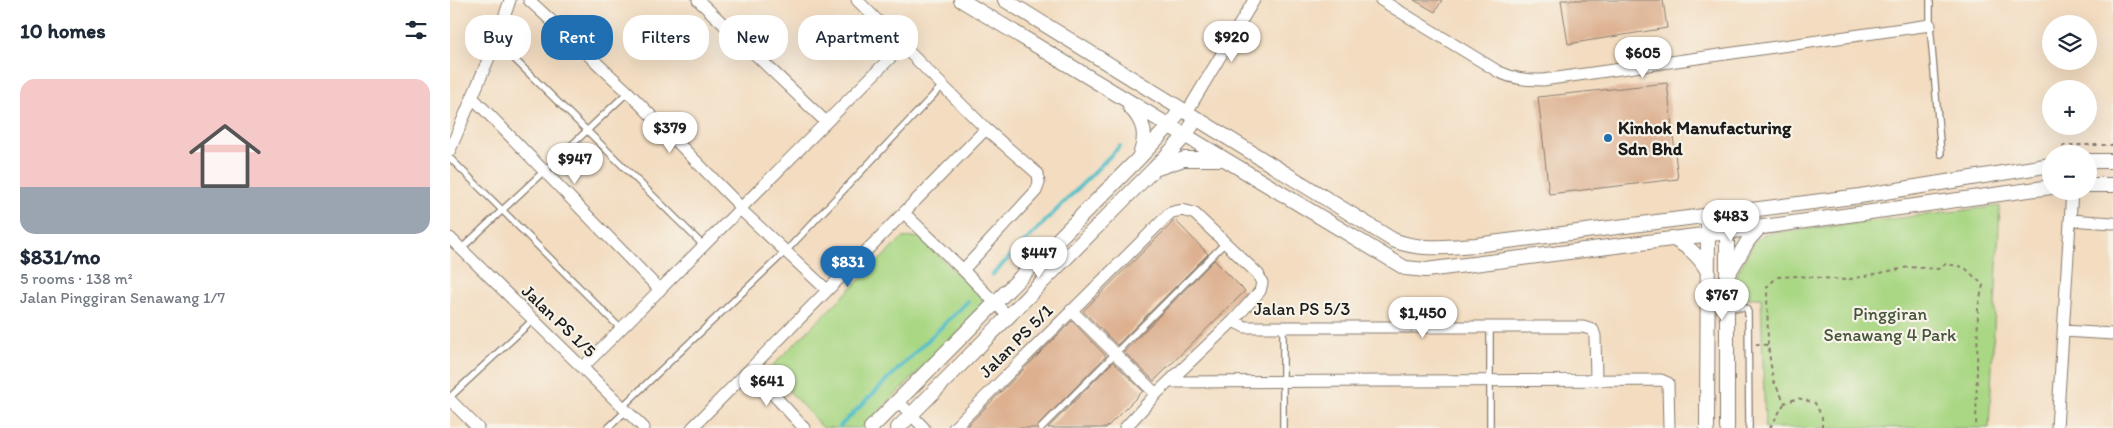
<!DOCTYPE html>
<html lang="en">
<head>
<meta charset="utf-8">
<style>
	body { margin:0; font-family:Itim,sans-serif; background:#f6f6f7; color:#1f2937; height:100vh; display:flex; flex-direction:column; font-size:19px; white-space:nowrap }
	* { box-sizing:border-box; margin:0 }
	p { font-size:16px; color:#747a83 }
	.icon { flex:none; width:28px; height:28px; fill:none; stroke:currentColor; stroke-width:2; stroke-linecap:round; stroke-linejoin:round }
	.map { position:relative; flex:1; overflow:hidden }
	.panel { display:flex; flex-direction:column; background:#fff; width:450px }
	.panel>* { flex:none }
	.top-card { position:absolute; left:15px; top:15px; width:475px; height:45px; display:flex; gap:10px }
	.controls { position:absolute; left:1592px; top:15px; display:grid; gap:10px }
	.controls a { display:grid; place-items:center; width:55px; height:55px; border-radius:50%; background:#fff; box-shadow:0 5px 20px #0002; font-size:25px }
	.price { position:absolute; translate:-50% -42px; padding:0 11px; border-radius:18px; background:#fff; color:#222; font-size:16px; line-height:32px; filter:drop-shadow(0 1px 2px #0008) }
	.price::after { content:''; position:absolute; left:50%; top:30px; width:15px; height:11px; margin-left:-8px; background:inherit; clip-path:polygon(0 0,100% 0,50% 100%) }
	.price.current { background:#1f6fb2; color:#fff }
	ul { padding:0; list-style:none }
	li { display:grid; align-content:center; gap:10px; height:265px; padding:0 20px }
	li+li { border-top:1px solid #e0e1e3 }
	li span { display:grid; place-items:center; height:155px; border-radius:15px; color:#555 }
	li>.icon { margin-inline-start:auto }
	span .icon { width:90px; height:90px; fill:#fffc; stroke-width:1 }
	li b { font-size:21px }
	h2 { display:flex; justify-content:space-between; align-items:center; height:60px; padding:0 20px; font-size:21px }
	.tag { padding:0 18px; border-radius:20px; background:#fff; box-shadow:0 5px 20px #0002; font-size:18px; line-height:45px }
	.tag.current { background:#1f6fb2; color:#fff }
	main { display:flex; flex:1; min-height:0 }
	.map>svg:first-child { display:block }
</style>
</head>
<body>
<main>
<section class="panel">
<h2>10 homes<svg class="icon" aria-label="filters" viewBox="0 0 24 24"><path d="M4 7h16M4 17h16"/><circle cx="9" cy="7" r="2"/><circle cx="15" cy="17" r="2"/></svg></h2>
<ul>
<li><span style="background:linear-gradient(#f6c9c9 70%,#9aa5b1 0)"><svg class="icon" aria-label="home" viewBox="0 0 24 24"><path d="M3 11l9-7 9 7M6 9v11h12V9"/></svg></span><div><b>$831/mo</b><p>5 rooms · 138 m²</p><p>Jalan Pinggiran Senawang 1/7</p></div></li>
</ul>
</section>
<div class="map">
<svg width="1663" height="428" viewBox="0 0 1663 428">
	<rect width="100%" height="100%" fill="#f7f3e8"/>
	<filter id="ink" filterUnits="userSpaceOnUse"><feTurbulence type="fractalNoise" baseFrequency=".02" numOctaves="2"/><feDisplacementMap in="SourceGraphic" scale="10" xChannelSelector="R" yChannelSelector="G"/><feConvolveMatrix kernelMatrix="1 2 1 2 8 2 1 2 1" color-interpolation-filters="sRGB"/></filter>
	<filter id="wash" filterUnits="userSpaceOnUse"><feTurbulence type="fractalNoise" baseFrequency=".0096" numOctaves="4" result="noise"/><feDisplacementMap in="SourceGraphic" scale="20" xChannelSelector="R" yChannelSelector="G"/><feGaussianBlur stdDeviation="1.12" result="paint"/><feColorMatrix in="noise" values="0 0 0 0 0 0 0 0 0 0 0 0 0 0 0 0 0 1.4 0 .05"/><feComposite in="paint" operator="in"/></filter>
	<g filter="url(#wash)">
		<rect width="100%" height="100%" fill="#f3dcc0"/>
		<path fill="#a9d783" stroke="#627a50" d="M1550 206 1539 428H1315L1311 298H1284L1286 276 1305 241 1314 234Z
			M469 237 538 303 412 428H373L319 369 452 238Z"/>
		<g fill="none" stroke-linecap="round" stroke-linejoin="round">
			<path stroke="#4dbcc5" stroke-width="4" d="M542 275 670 146
				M390 426 518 301"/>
		</g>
		<g id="blocks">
			<path fill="#ddb090" d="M964 0H992L985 12Z
				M1111 0H1213L1217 28 1118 44Z
				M1217 83 1228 179 1099 194 1088 97Z
				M725 220 758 254 667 345 633 311Z
				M764 260 795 291 704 381 674 352Z
				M622 321 656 356 586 428H515Z
				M663 362 693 391 656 428H598Z"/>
		</g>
	</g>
	<g filter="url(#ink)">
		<use href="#blocks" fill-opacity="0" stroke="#887c6e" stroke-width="1"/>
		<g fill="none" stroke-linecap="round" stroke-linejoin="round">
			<g stroke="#887c6e" stroke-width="8">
				<path id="service" d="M1480 0V25L1491 154
					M46 41 254 246
					M0 158 171 329
					M11 249 178 92
					M1277 307 1296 308 1298 312 1299 428
					M833 326V428
					M1040 327V428
					M0 397 83 320
					M172 407 336 251 492 86
					M158 428 176 411
					M591 428 776 242"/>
			</g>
			<g stroke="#887c6e" stroke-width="13">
				<path id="minor" d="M79 0 178 92 286 202 289 208 377 290
					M248 0 376 122
					M407 0 536 129 588 174 589 183 586 191 513 270 454 213
					M931 0 1049 72C1064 79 1077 80 1093 80L1480 25
					M22 97 210 290
					M737 112 804 0
					M0 150 46 41 60 0
					M1620 220 1663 223
					M0 238 194 428
					M513 270 558 316
					M621 310 706 394
					M783 321 795 327H1133L1143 330 1145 336 1146 379
					M1613 331 1663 334
					M132 368 451 47
					M300 369 354 428
					M719 382 1211 380 1218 383 1219 428
					M0 400 28 428
					M448 401 474 428
					M242 428 536 129
					M504 428 720 213C730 209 736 210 745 214L808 274 812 283 810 291 783 321 706 394 675 428
					M1607 428 1622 191"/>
			</g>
			<g stroke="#887c6e" stroke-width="16">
				<path id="tertiary" d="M511 0 955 268 976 270 1277 232 1601 187
					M555 0 943 240C971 251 997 247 1026 245L1410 196 1601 165
					M680 107C695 122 697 136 690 155
					M1639 161H1663
					M705 169 734 159H771
					M1639 185H1663
					M1277 223V428
					M1222 238C1238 247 1248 254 1257 270
					M1277 276 1299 239 1310 227
					M421 428 689 158 719 126 731 109
					M448 428 704 169 735 136 746 119
					M1257 428 1258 224"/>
			</g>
			<path stroke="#887c6e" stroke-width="2" stroke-dasharray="4 4" stroke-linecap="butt" d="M1610 154 1611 147 1616 145H1663
				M1306 344 1318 345
				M1320 428 1334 404
				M1372 428V417L1365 403 1348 398 1335 403 1323 380 1318 345 1317 287 1327 277 1349 276 1396 280 1459 267 1488 269 1496 264 1514 267 1533 285 1528 307 1526 428"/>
			<use href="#service" stroke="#fff" stroke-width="5.5"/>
			<use href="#minor" stroke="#fff" stroke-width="11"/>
			<use href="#tertiary" stroke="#fff" stroke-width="14"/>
		</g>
	</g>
	<circle fill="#1f6fb2" stroke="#f7f3e8" stroke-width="2" cx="1158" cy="138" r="5"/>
	<g text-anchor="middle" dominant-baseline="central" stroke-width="4.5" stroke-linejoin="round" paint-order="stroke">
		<g font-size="18" font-weight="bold" fill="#1c1c1c" stroke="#f7f3e8" text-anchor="start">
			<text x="1168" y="128">Kinhok Manufacturing<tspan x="1168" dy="21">Sdn Bhd</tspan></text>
		</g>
		<g font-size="18" fill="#1c1c1c" stroke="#f7f3e8">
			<text x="852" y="309">Jalan PS 5/3</text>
			<text transform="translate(109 321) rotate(44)">Jalan PS 1/5</text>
			<text transform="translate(566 341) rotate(-45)">Jalan PS 5/1</text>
		</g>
		<g font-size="18" fill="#46543b" stroke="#f7f3e8">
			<text x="1440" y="314">Pinggiran<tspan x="1440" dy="21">Senawang 4 Park</tspan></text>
		</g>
	</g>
</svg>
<div class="controls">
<a><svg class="icon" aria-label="layers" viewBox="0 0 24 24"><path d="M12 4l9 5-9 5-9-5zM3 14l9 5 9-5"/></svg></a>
<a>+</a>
<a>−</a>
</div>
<b class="price" style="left:782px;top:63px">$920</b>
<b class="price" style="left:1193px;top:79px">$605</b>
<b class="price" style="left:220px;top:154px">$379</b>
<b class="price" style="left:125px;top:185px">$947</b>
<b class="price" style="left:1281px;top:242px">$483</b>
<b class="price" style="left:589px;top:279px">$447</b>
<b class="price current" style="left:398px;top:288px">$831</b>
<b class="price" style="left:1272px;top:321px">$767</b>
<b class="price" style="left:973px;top:339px">$1,450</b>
<b class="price" style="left:317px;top:407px">$641</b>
<div class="top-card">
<a class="tag">Buy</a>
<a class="tag current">Rent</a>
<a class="tag">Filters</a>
<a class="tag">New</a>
<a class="tag">Apartment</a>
</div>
</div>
</main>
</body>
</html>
